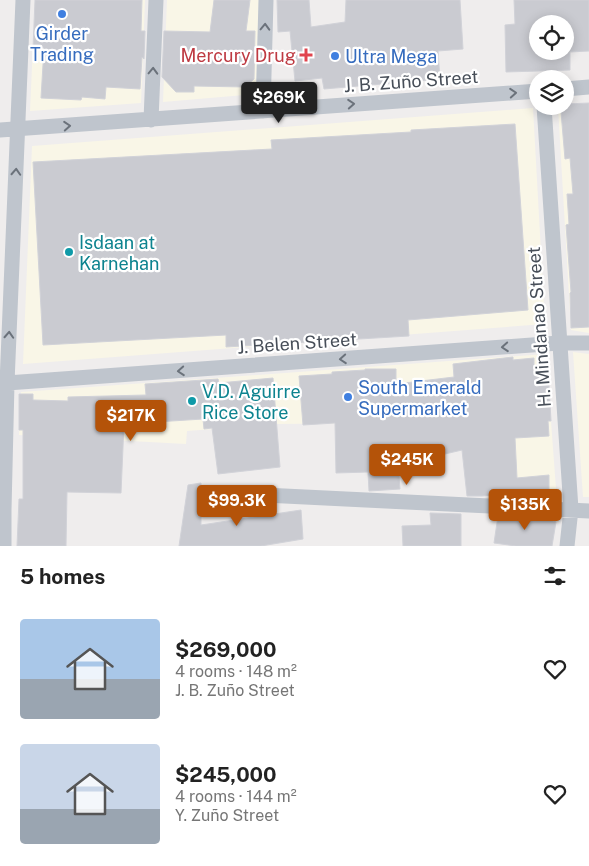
<!DOCTYPE html>
<html lang="en">
<head>
<meta charset="utf-8">
<style>
	body { margin:0; font-family:"Public Sans",sans-serif; background:#f2f2f2; color:#222; height:100vh; display:flex; flex-direction:column; font-size:19px; white-space:nowrap }
	* { box-sizing:border-box; margin:0 }
	p { font-size:16px; color:#767676 }
	.icon { flex:none; width:28px; height:28px; fill:none; stroke:currentColor; stroke-width:2; stroke-linecap:round; stroke-linejoin:round }
	.map { position:relative; height:546px; overflow:hidden }
	.drawer { display:flex; flex-direction:column; background:#fff; flex:1 }
	.drawer>* { flex:none }
	.buttons { position:absolute; left:529px; top:15px; display:grid; gap:10px }
	.buttons a { display:grid; place-items:center; width:45px; height:45px; border-radius:50%; background:#fff; box-shadow:0 2px 12px #0003; font-size:25px }
	.price { position:absolute; translate:-50% -42px; padding:0 11px; border-radius:5px; background:#b45309; color:#fff; font-size:16px; line-height:32px; filter:drop-shadow(0 1px 2px #0008) }
	.price::after { content:''; position:absolute; left:50%; top:30px; width:15px; height:11px; margin-left:-8px; background:inherit; clip-path:polygon(0 0,100% 0,50% 100%) }
	.price.active { background:#222; color:#fff }
	ul { padding:0; list-style:none }
	li { display:flex; align-items:center; gap:15px; height:125px; padding:0 20px }
	li span { display:grid; place-items:center; flex:none; width:140px; height:100px; border-radius:5px; color:#555 }
	li>.icon { margin-inline-start:auto }
	span .icon { width:60px; height:60px; fill:#fffc; stroke-width:1 }
	li b { font-size:21px }
	h2 { display:flex; justify-content:space-between; align-items:center; height:60px; padding:0 20px; font-size:21px }
	.map>svg:first-child { display:block }
</style>
</head>
<body>
<div class="map">
<svg width="589" height="546" viewBox="0 0 589 546">
	<rect width="100%" height="100%" fill="#efeded"/>
	<path fill="#f9f6e7" d="M35 0H145L141 103 30 111Z
		M167 0H259L256 94 163 102Z
		M589 104V333L571 330 558 107Z
		M533 108 545 324 23 364 32 146Z
		M573 352 589 354V497H583Z
		M546 354 557 502 498 500 490 422 278 424 187 431 186 444 19 435 21 392Z"/>
	<path fill="#cacbd1" stroke="#d1d2d8" fill-rule="evenodd" d="M35 0H142L141 31H145L144 59 142 57 140 89 106 87 105 99 82 97 81 100 41 98 44 48H33Z
		M214 0H250L246 31H255L254 79 245 87 194 86V92H176L162 77 164 31 210 32Z
		M277 0H309L311 27 345 22 346 0H460L463 49 438 51 440 79 324 89 322 78 295 81 290 31 278 32Z
		M514 0H589V51L570 52V70L506 72 505 25 515 24ZM538 24H565V51H538Z
		M589 103V327L571 328 570 293 571 292 566 225 569 224 567 194H573L570 158 565 159 561 112 566 104Z
		M515 124 528 310 408 320 409 336 226 347V335L43 345 33 162 272 149 271 140 411 132V130Z
		M513 357V360L534 358V368L548 367 551 421H548L549 436 515 438 517 478 549 475V500L501 497 502 494 482 496H467L462 450 398 465 400 489 369 491 368 472 336 473 335 423 303 425 299 376 332 374V372L365 370V369H396V384L454 377 453 364Z
		M273 378 280 467 218 474 212 428 204 429 203 419 124 424 121 493 67 492 66 546H17L19 499H23V430H19V394H33V400L68 401V397L146 395 145 384 218 379 219 383Z
		M201 483V525L301 510 303 539 261 546H179L188 485Z
		M430 513 461 514V546H403L402 526 431 525Z
		M498 516 549 518V520L556 522 552 546H516L494 543Z"/>
	<g fill="none" stroke-linecap="round" stroke-linejoin="round">
		<path stroke="#bfc5cd" stroke-width="15" d="M565 89 589 87
			M544 106 571 509 567 546
			M263 111 266 0
			M151 120 156 0
			M0 130 538 91
			M7 383 559 343H589
			M223 493 589 511
			M4 546V510L7 383 23 0"/>
	</g>
	<defs><path id="oneway-chevron" d="M-2-3.5L2.5 0L-2 3.5" fill="none" stroke-width="1.6" stroke-linecap="round" stroke-linejoin="round" transform="scale(1.25)"/></defs>
	<g stroke="#6b727b">
		<use href="#oneway-chevron" transform="translate(265 27) rotate(-88)"/>
		<use href="#oneway-chevron" transform="translate(153 71) rotate(-88)"/>
		<use href="#oneway-chevron" transform="translate(513 93) rotate(-4)"/>
		<use href="#oneway-chevron" transform="translate(351 104) rotate(-4)"/>
		<use href="#oneway-chevron" transform="translate(67 126) rotate(-4)"/>
		<use href="#oneway-chevron" transform="translate(16 172) rotate(-87)"/>
		<use href="#oneway-chevron" transform="translate(9 335) rotate(-87)"/>
		<use href="#oneway-chevron" transform="translate(505 347) rotate(176)"/>
		<use href="#oneway-chevron" transform="translate(343 359) rotate(176)"/>
		<use href="#oneway-chevron" transform="translate(181 371) rotate(176)"/>
	</g>
	<g fill="#3f7fe0" stroke="#fff" stroke-width="2">
		<circle cx="62" cy="14" r="5"/>
		<circle cx="335" cy="56" r="5"/>
		<circle cx="348" cy="397" r="5"/>
	</g>
	<path fill="#e0444e" stroke="#fff" stroke-width="2" d="M303.5 47.5h5v5h5v5h-5v5h-5v-5h-5v-5h5z"/>
	<g fill="#0f9aa8" stroke="#fff" stroke-width="2">
		<circle cx="69" cy="252" r="5"/>
		<circle cx="192" cy="401" r="5"/>
	</g>
	<g text-anchor="middle" dominant-baseline="central" stroke-width="4.5" stroke-linejoin="round" paint-order="stroke">
		<g font-size="18" fill="#366cbe" stroke="#fff" text-anchor="start">
			<text x="62" y="33" text-anchor="middle">Girder<tspan x="62" dy="21">Trading</tspan></text>
			<text x="345" y="56">Ultra Mega</text>
			<text x="358" y="387">South Emerald<tspan x="358" dy="21">Supermarket</tspan></text>
		</g>
		<g font-size="18" fill="#be3a42" stroke="#fff" text-anchor="end">
			<text x="296" y="55">Mercury Drug</text>
		</g>
		<g font-size="18" fill="#474e58" stroke="#fff">
			<text transform="translate(411 81) rotate(-4)">J. B. Zuño Street</text>
			<text transform="translate(539 327) rotate(-94)">H. Mindanao Street</text>
			<text transform="translate(297 343) rotate(-4)">J. Belen Street</text>
		</g>
		<g font-size="18" fill="#0d838f" stroke="#fff" text-anchor="start">
			<text x="79" y="242">Isdaan at<tspan x="79" dy="21">Karnehan</tspan></text>
			<text x="202" y="391">V.D. Aguirre<tspan x="202" dy="21">Rice Store</tspan></text>
		</g>
	</g>
</svg>
<div class="buttons">
<a><svg class="icon" aria-label="locate" viewBox="0 0 24 24"><circle cx="12" cy="12" r="6"/><path d="M12 2v4M12 18v4M2 12h4M18 12h4"/></svg></a>
<a><svg class="icon" aria-label="layers" viewBox="0 0 24 24"><path d="M12 4l9 5-9 5-9-5zM3 14l9 5 9-5"/></svg></a>
</div>
<b class="price active" style="left:279px;top:124px">$269K</b>
<b class="price" style="left:131px;top:442px">$217K</b>
<b class="price" style="left:407px;top:486px">$245K</b>
<b class="price" style="left:237px;top:527px">$99.3K</b>
<b class="price" style="left:525px;top:531px">$135K</b>
</div>
<section class="drawer">
<h2>5 homes<svg class="icon" aria-label="filters" viewBox="0 0 24 24"><path d="M4 7h16M4 17h16"/><circle cx="9" cy="7" r="2"/><circle cx="15" cy="17" r="2"/></svg></h2>
<ul>
<li><span style="background:linear-gradient(#a9c7e8 60%,#9aa5b1 0)"><svg class="icon" aria-label="home" viewBox="0 0 24 24"><path d="M3 11l9-7 9 7M6 9v11h12V9"/></svg></span><div><b>$269,000</b><p>4 rooms · 148 m²</p><p>J. B. Zuño Street</p></div><svg class="icon" aria-label="heart" viewBox="0 0 24 24"><path d="M12 20l-8-8c-3-5 5-10 8-4 3-6 11-1 8 4z"/></svg></li>
<li><span style="background:linear-gradient(#c9d6e8 65%,#9aa5b1 0)"><svg class="icon" aria-label="home" viewBox="0 0 24 24"><path d="M3 11l9-7 9 7M6 9v11h12V9"/></svg></span><div><b>$245,000</b><p>4 rooms · 144 m²</p><p>Y. Zuño Street</p></div><svg class="icon" aria-label="heart" viewBox="0 0 24 24"><path d="M12 20l-8-8c-3-5 5-10 8-4 3-6 11-1 8 4z"/></svg></li>
</ul>
</section>
</body>
</html>
